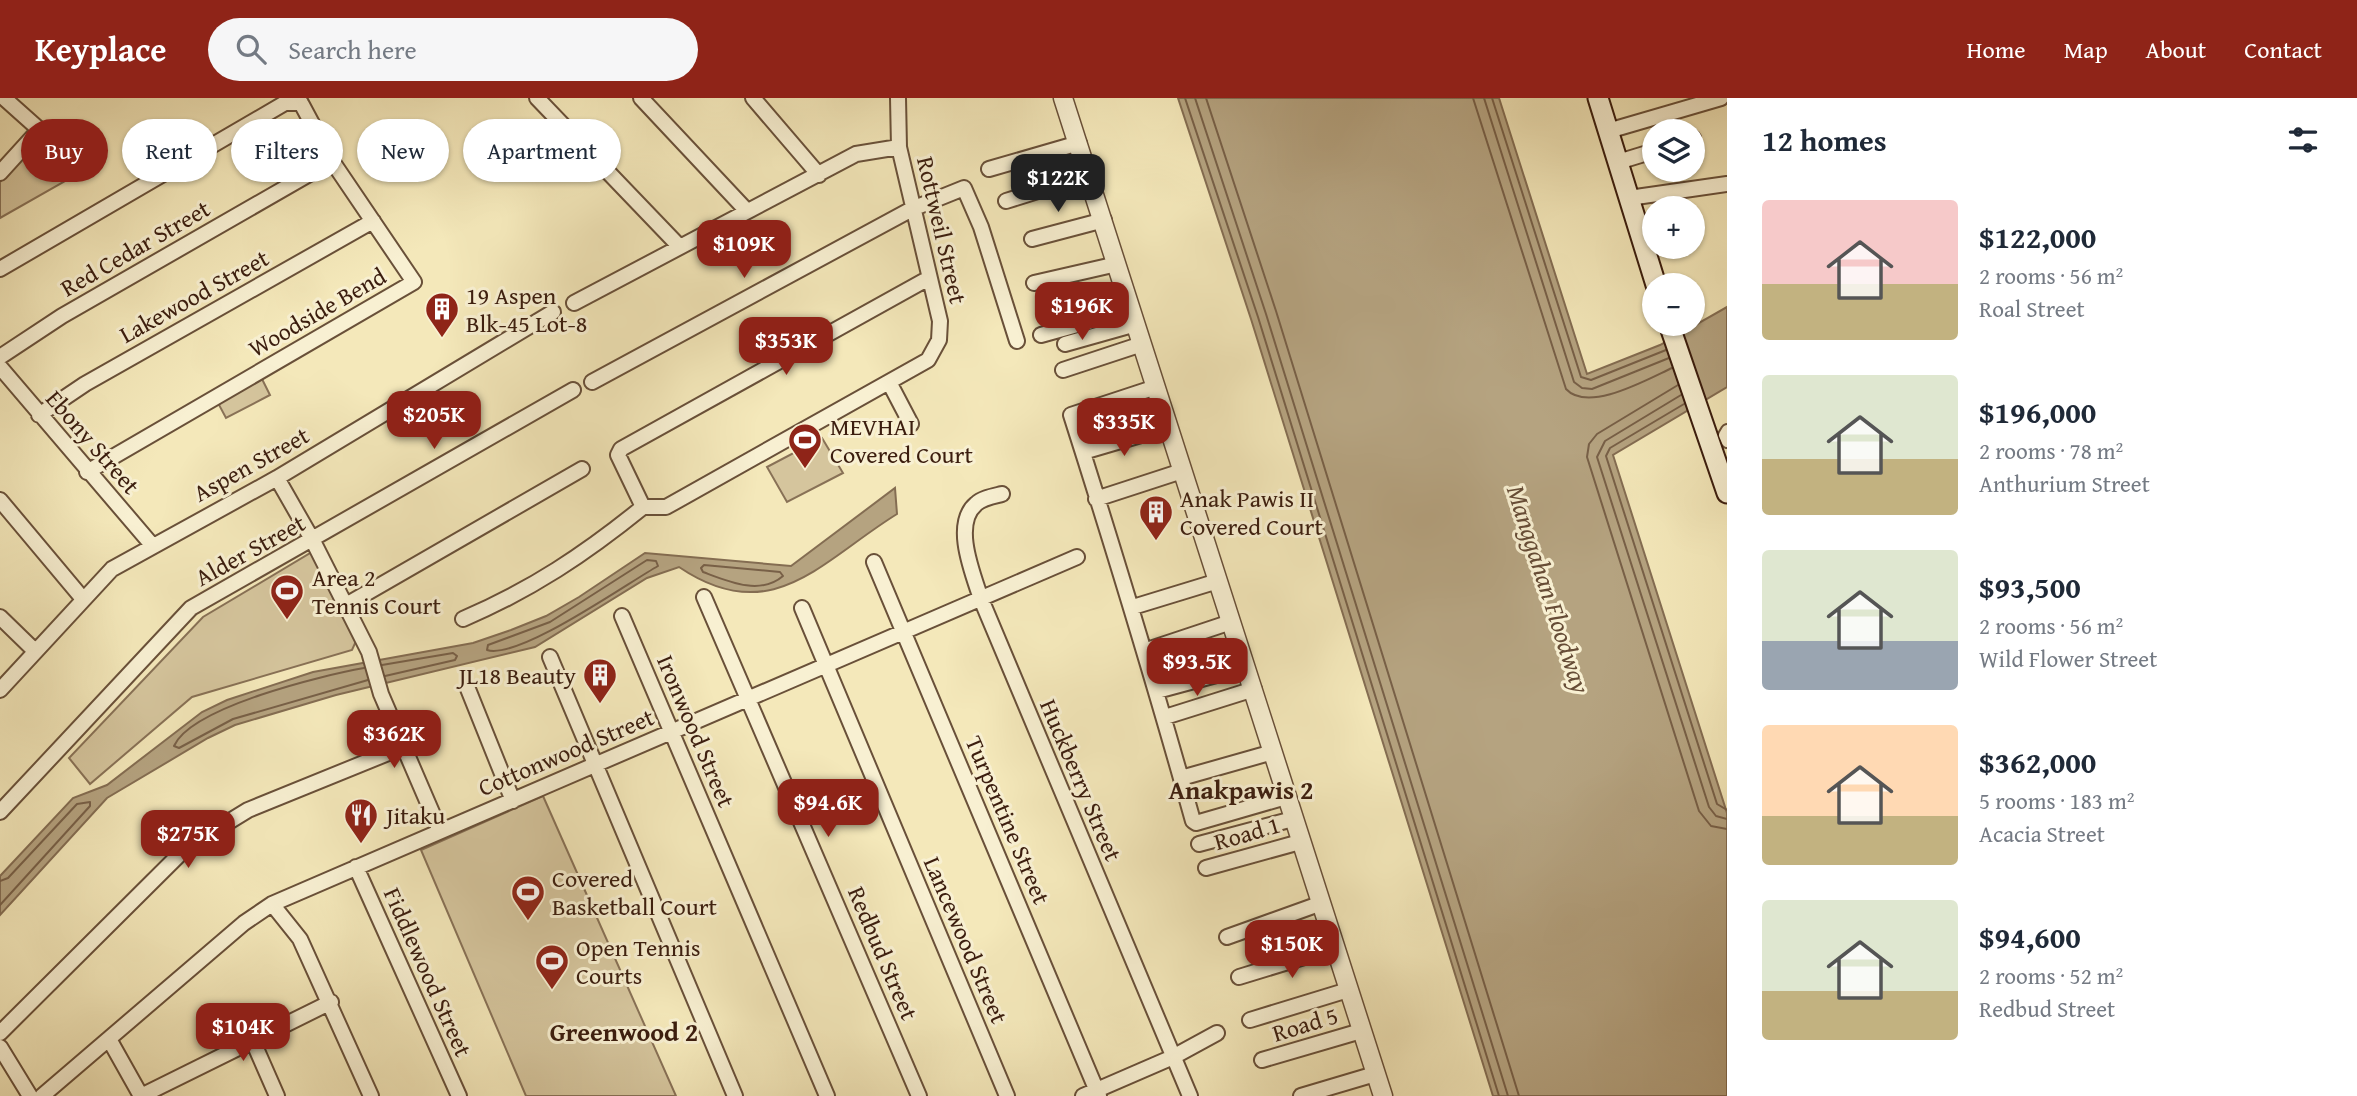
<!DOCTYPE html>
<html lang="en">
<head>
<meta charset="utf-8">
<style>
	body { margin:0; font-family:"Gentium Book Plus",serif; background:#f6f6f7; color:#1f2937; height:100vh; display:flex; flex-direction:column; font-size:26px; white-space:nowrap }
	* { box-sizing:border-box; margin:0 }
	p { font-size:23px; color:#747a83 }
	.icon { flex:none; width:38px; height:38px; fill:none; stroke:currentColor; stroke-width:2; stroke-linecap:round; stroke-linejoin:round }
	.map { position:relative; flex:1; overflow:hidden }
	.side { display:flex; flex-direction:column; background:#fff; width:630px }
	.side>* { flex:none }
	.top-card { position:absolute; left:21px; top:21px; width:665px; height:63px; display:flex; gap:14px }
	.buttons { position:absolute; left:1642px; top:21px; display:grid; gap:14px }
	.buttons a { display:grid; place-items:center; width:63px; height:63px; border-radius:50%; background:#fff; box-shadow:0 2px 5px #0004; font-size:35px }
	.price { position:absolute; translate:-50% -60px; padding:0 16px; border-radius:14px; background:#8f2418; color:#fff; font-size:23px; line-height:46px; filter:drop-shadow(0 2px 4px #0008) }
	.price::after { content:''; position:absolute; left:50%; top:42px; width:21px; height:16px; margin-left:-10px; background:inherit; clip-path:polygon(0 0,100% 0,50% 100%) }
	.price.current { background:#222; color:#fff }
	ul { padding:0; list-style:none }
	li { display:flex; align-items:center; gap:21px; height:175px; padding:0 35px }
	li span { display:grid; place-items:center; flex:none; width:196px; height:140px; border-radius:7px; color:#555 }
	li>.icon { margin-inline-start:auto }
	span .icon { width:84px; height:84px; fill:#fffc; stroke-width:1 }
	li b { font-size:30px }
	h2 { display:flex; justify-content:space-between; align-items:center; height:84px; padding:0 35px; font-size:30px }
	.tag { padding:0 24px; border-radius:32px; background:#fff; box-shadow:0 2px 5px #0004; font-size:24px; line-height:63px }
	.tag.current { background:#8f2418; color:#fff }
	header { display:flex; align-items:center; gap:42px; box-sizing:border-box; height:98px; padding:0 35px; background:#8f2418; color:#fff }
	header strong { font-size:33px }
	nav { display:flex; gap:38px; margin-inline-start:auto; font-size:24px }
	.search { width:490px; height:63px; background:#f6f6f7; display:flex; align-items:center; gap:18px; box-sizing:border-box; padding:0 24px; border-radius:38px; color:#747a83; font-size:26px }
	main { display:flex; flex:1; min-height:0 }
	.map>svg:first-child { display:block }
</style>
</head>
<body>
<header>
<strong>Keyplace</strong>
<div class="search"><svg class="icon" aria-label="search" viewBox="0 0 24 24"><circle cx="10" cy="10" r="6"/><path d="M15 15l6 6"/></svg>Search here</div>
<nav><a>Home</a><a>Map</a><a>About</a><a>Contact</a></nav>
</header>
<main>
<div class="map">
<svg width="1727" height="998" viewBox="0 0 1727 998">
	<rect width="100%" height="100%" fill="#f4e8ba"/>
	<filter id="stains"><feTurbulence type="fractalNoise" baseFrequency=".00286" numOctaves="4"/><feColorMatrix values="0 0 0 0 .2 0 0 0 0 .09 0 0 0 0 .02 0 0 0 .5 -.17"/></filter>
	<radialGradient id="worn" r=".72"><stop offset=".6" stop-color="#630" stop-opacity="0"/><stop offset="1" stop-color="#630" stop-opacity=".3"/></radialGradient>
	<path fill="#d5c59d" stroke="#887156" stroke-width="2" d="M39 44 79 75 0 120V84Z
		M262 281 270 297 226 320 218 305Z
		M822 340 843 375 787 404 767 369Z
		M312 454 357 541 352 552 192 599 90 686 69 660 203 519Z
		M543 698 676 998H526L421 752Z"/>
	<path fill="#b5a380" stroke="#846d52" stroke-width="2" d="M1178 0H1499L1587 276 1660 247 1727 209V289L1613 357 1727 715V998H1493L1251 221Z
		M895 390 897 416C821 463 772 532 679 469L647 480 535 549 336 597 235 627 208 640 107 700 0 817V778L73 700 107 687 202 614 227 602 313 574 473 545 511 532 546 518 579 499 645 455 791 468Z"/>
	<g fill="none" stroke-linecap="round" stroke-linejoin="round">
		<path stroke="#786047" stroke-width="2" d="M1185 0 1258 219 1499 998
			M1195 0 1266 216 1508 998
			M1206 0 1276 213 1519 998
			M1473 0 1566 291C1588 315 1646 282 1672 270
			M1484 0 1574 284 1582 290 1592 291 1669 260
			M1492 0 1581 279 1591 282 1666 252
			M1678 287 1597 336 1589 346 1587 359 1699 713 1711 728 1727 731
			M1681 297 1605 343 1597 359 1709 709 1716 718 1727 721
			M1684 306 1610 350 1606 358 1717 706 1727 712
			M647 462 656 463 658 468C626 486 519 562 487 552L488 547 550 524Z
			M704 467 780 474 783 478C760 498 727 483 703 474L701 470Z
			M382 567 453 555 457 558 455 562 385 578
			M364 570C324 577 191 609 174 648L179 650 233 621 368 582
			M0 783 8 780 77 706 90 704V708L0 807"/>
		<g stroke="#695039" stroke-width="14">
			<path id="pedestrian" d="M1727 332 1724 337 1727 344"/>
		</g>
		<g stroke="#695039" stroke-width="18">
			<path id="minor" d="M4 0 79 67
				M537 0 679 148
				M641 0 747 113
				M753 0 819 77
				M1608 33 1721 0
				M1692 41 1693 40
				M1618 64 1654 53
				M989 71 1079 45
				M0 75 39 32
				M1629 100 1727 86
				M1006 103 1089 77
				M1032 141 1104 122
				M0 171 285 5H301
				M1034 185 1117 166
				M574 205 856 56 899 49
				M1041 237 1131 212
				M1065 246 1136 226
				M0 259 62 218 332 63
				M0 269 152 447
				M1063 272 1142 246
				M592 284 912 111 964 90 981 129 1017 243
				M889 284 911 326
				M1156 289 1071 317C1114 452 1155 587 1193 723L1196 725 1286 699
				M39 317 85 286 373 123
				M1083 354 1168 329
				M87 374 414 184 332 63 301 5
				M277 380 313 443 369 554 381 596 440 733
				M1002 396C994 398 982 400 976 406 952 426 973 476 981 501L1190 998
				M1096 401 1182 373
				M0 402 83 501
				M643 409H666L928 262 939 242 940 223 899 49 898 0
				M643 409 618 357 621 351 929 180
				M874 464 1099 998
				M704 499 919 998
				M346 507 582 371
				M1133 509 1218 483
				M802 510 1007 998
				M622 518 827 998
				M0 519 35 553
				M463 521C531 492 585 456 643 409
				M1144 553 1231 524
				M550 559 735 998
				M468 591 513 703
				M0 592 112 471 277 380 553 214
				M1157 593 1246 569
				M1165 619 1254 591
				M1181 680 1273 654
				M0 714 191 510 573 292
				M1199 746 1293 721
				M356 769 459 998
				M1206 770 1300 744
				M272 806 300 841 371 998
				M1227 839 1319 806
				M1239 879 1334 850
				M1250 922 1348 892
				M0 935 186 750 248 712 403 649
				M109 941 141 998
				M252 941 277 998
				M0 949 30 998
				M1262 962 1361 933
				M42 998 244 825 272 806 1077 459
				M141 998 331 904
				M1083 998 1173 959 1217 935
				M1301 998 1375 976"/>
		</g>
		<g stroke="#695039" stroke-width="21">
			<path id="tertiary" d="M1063 0 1383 998"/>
		</g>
		<g stroke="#3b1d0e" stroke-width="23">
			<path id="secondary" d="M1598 0 1656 187
				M1669 226 1727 395"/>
		</g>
		<use href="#pedestrian" stroke="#f8f0d2" stroke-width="10"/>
		<use href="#minor" stroke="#f8f0d2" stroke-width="14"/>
		<use href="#tertiary" stroke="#f8f0d2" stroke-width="18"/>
		<use href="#secondary" stroke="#f8f0d2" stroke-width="19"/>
	</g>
	<defs>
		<g id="building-pin" transform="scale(1.75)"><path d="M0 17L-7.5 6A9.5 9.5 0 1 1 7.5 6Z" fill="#8f2418" stroke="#f8f0d2"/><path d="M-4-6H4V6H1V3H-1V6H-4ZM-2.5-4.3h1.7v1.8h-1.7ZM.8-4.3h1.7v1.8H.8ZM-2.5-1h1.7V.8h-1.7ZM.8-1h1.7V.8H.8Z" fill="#fff"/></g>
		<g id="stadium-pin" transform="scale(1.75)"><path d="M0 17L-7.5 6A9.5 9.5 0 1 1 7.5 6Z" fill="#8f2418" stroke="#f8f0d2"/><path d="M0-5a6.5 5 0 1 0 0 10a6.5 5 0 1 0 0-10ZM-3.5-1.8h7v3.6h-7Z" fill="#fff"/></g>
		<g id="restaurant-pin" transform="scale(1.75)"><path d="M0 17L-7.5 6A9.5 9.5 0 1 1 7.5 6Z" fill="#8f2418" stroke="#f8f0d2"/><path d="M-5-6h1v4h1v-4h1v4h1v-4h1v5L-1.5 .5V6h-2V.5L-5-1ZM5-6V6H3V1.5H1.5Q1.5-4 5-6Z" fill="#fff"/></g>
	</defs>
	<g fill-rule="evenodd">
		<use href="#building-pin" x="442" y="211"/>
		<use href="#stadium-pin" x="805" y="342"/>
		<use href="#building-pin" x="1156" y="414"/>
		<use href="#stadium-pin" x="287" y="493"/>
		<use href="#building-pin" x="600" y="577"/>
		<use href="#restaurant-pin" x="361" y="717"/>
		<use href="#stadium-pin" x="528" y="794"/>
		<use href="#stadium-pin" x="552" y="863"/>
	</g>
	<g text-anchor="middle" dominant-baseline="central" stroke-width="6" stroke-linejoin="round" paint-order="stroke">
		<g font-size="24" fill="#3b1d0e" stroke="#f8f0d2">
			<text transform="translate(942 132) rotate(77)">Rottweil Street</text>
			<text transform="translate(135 150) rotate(-30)">Red Cedar Street</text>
			<text transform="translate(194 198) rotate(-29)">Lakewood Street</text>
			<text transform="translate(317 214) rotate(-30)">Woodside Bend</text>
			<text transform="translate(93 344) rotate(49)">Ebony Street</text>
			<text transform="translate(251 366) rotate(-29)">Aspen Street</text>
			<text transform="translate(250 452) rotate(-29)">Alder Street</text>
			<text transform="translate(696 633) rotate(67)">Ironwood Street</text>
			<text transform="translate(566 654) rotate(-23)">Cottonwood Street</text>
			<text transform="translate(1081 682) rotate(67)">Huckberry Street</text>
			<text transform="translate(1008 722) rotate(67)">Turpentine Street</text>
			<text transform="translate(1247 735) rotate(-16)">Road 1</text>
			<text transform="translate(966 842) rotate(67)">Lancewood Street</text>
			<text transform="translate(883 855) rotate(67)">Redbud Street</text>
			<text transform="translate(428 874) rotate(66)">Fiddlewood Street</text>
			<text transform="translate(1305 926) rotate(-17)">Road 5</text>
		</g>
		<g font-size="24" fill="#3b1d0e" stroke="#f8f0d2" text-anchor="start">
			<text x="466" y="197">19 Aspen<tspan x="466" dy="28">Blk-45 Lot-8</tspan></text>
			<text x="830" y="328">MEVHAI<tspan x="830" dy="28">Covered Court</tspan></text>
			<text x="1180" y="400">Anak Pawis II<tspan x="1180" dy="28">Covered Court</tspan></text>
			<text x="312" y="479">Area 2<tspan x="312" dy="28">Tennis Court</tspan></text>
			<text x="576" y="577" text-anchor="end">JL18 Beauty</text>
			<text x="386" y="717">Jitaku</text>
			<text x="552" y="780">Covered<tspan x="552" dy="28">Basketball Court</tspan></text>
			<text x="576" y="849">Open Tennis<tspan x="576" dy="28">Courts</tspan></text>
		</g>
		<g font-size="26" font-style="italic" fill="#664c36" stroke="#f8f0d2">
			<text transform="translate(1549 491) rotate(72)">Manggahan Floodway</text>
		</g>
		<g font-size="26" font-weight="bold" fill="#3b1d0e" stroke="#f8f0d2">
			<text x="1241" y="691">Anakpawis 2</text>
			<text x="624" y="933">Greenwood 2</text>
		</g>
	</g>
	<rect width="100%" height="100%" filter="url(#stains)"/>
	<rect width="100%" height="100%" fill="url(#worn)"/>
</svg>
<div class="buttons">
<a><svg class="icon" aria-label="layers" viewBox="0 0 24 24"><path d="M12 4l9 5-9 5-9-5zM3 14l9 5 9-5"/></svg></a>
<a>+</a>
<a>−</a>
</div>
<b class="price current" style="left:1058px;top:116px">$122K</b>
<b class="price" style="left:744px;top:182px">$109K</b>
<b class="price" style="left:1082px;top:244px">$196K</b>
<b class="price" style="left:786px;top:279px">$353K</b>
<b class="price" style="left:434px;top:353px">$205K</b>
<b class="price" style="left:1124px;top:360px">$335K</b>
<b class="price" style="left:1197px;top:600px">$93.5K</b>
<b class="price" style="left:394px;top:672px">$362K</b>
<b class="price" style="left:828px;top:741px">$94.6K</b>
<b class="price" style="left:188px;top:772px">$275K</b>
<b class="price" style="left:1292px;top:882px">$150K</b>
<b class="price" style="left:243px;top:965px">$104K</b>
<div class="top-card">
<a class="tag current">Buy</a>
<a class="tag">Rent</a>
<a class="tag">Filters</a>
<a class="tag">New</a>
<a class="tag">Apartment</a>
</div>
</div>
<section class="side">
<h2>12 homes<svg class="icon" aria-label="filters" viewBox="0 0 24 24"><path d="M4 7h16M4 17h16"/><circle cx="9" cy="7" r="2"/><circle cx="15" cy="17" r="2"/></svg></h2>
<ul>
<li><span style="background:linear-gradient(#f6c9c9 60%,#c2b280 0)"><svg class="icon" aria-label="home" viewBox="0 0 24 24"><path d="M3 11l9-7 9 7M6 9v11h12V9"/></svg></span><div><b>$122,000</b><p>2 rooms · 56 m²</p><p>Roal Street</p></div></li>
<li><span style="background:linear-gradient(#dfe7d0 60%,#c2b280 0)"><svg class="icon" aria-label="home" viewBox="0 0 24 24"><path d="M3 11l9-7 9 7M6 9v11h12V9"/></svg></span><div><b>$196,000</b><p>2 rooms · 78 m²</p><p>Anthurium Street</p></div></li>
<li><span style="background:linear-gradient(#dfe7d0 65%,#9aa5b1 0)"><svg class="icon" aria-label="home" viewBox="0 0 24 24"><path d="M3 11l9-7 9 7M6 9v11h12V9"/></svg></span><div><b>$93,500</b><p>2 rooms · 56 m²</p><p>Wild Flower Street</p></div></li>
<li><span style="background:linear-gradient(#ffd9b3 65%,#c2b280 0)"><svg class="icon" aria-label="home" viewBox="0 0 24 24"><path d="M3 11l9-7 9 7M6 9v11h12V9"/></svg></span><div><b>$362,000</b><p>5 rooms · 183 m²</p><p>Acacia Street</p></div></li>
<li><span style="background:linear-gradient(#dfe7d0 65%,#c2b280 0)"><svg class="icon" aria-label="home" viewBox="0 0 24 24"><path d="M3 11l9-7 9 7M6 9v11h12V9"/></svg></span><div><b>$94,600</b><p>2 rooms · 52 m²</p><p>Redbud Street</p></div></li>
</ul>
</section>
</main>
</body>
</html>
